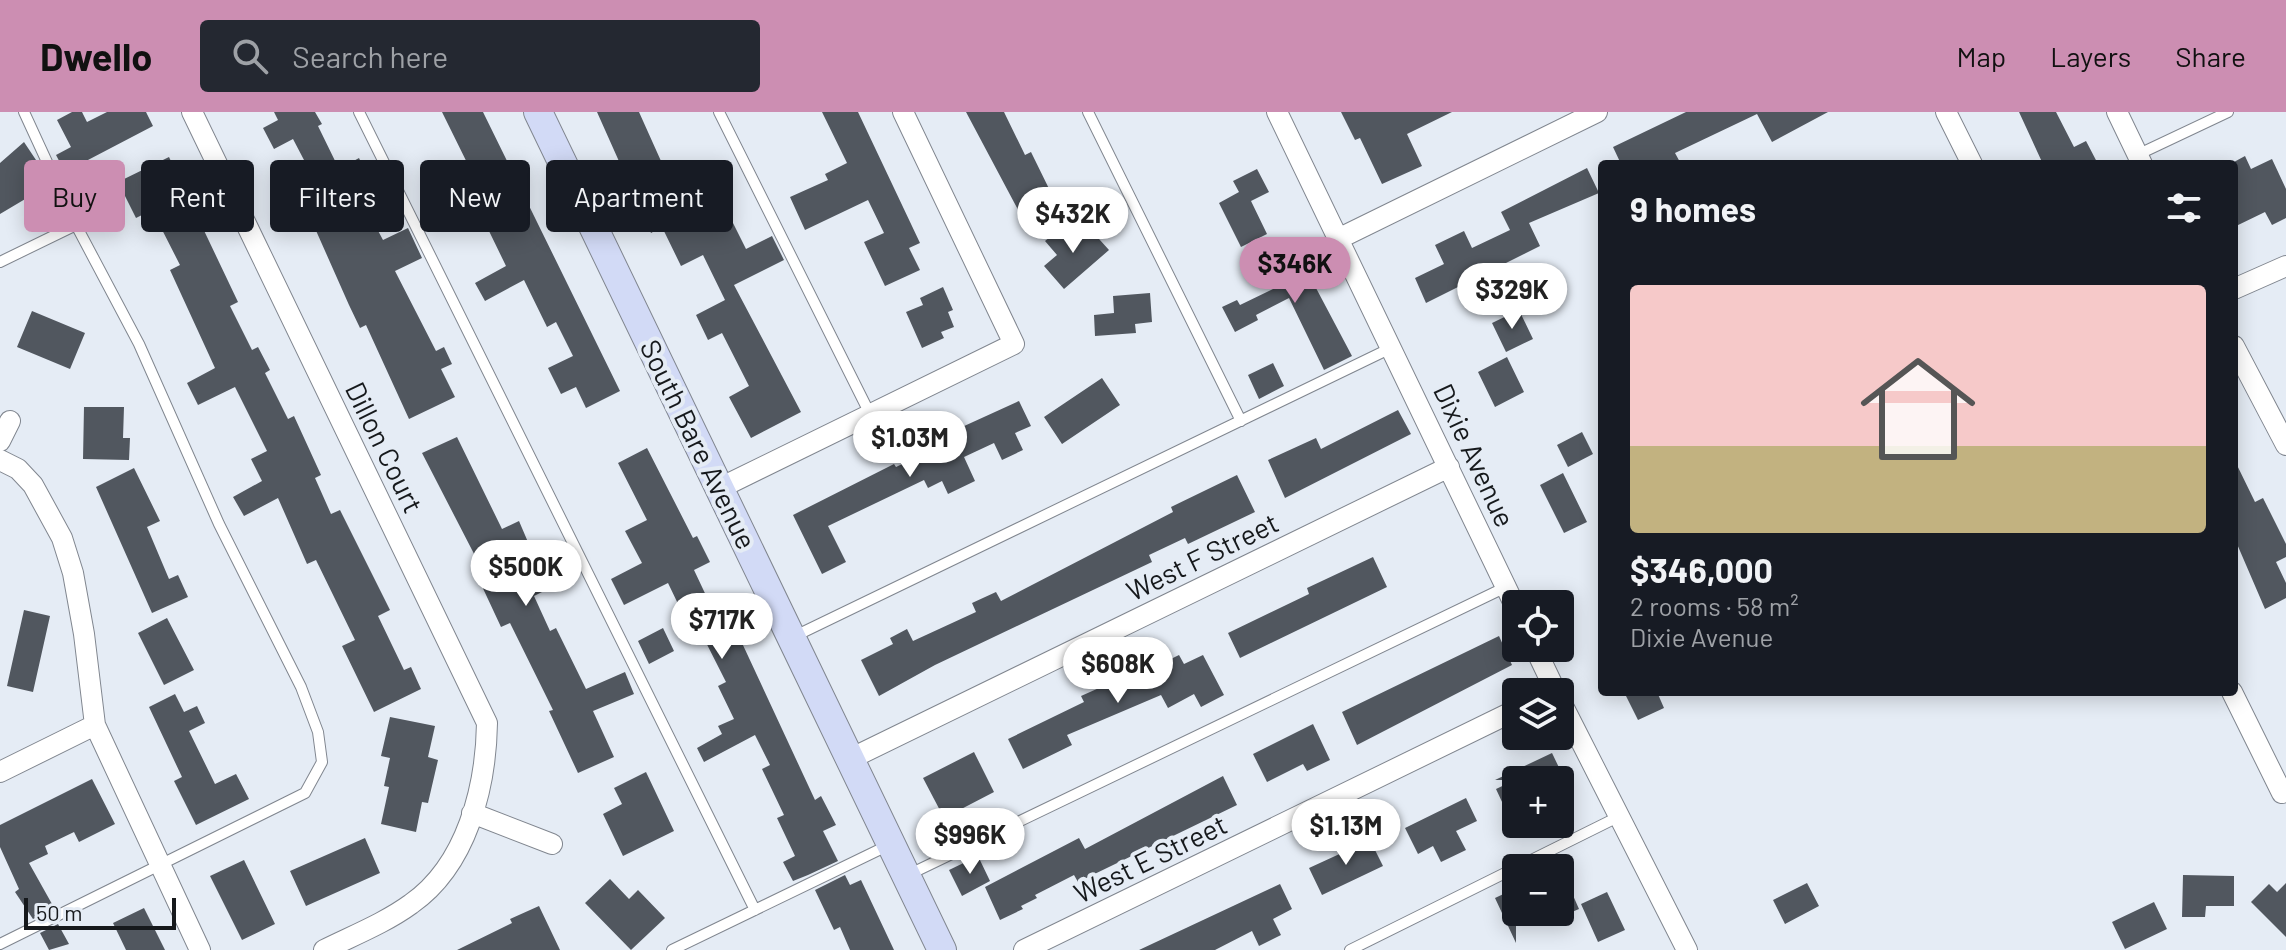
<!DOCTYPE html>
<html lang="en">
<head>
<meta charset="utf-8">
<style>
	body { margin:0; font-family:Barlow,sans-serif; background:#242831; color:#f1f3f6; height:100vh; display:flex; flex-direction:column; font-size:30px; white-space:nowrap }
	* { box-sizing:border-box; margin:0 }
	p { font-size:26px; color:#9ea1a6 }
	.icon { flex:none; width:44px; height:44px; fill:none; stroke:currentColor; stroke-width:2; stroke-linecap:round; stroke-linejoin:round }
	.map { position:relative; flex:1; overflow:hidden }
	.details { position:absolute; left:1598px; top:48px; width:640px; height:536px; display:flex; flex-direction:column; background:#171b24; border-radius:8px; box-shadow:0 4px 20px #0003 }
	.details>* { flex:none }
	.guide { position:absolute; left:24px; top:48px; width:760px; height:72px; display:flex; gap:16px }
	.buttons { position:absolute; left:1502px; top:478px; display:grid; gap:16px }
	.buttons a { display:grid; place-items:center; width:72px; height:72px; border-radius:8px; background:#171b24; box-shadow:0 4px 20px #0003; font-size:40px }
	.scale { position:absolute; left:24px; bottom:20px; width:152px; box-sizing:border-box; padding-left:8px; border:4px solid #16191c; border-top:0; font-size:22px; line-height:28px; white-space:nowrap; color:#16191c; -webkit-text-stroke:6px #e5ecf5; paint-order:stroke }
	.price { position:absolute; translate:-50% -68px; padding:0 18px; border-radius:28px; background:#fff; color:#222; font-size:26px; line-height:52px; filter:drop-shadow(0 2px 4px #0008) }
	.price::after { content:''; position:absolute; left:50%; top:48px; width:24px; height:18px; margin-left:-12px; background:inherit; clip-path:polygon(0 0,100% 0,50% 100%) }
	.price.current { background:#cc8eb2; color:#111 }
	ul { padding:0; list-style:none }
	li { display:grid; align-content:center; gap:16px; height:424px; padding:0 32px }
	li+li { border-top:2px solid #363941 }
	li span { display:grid; place-items:center; height:248px; border-radius:8px; color:#555 }
	li>.icon { margin-inline-start:auto }
	span .icon { width:144px; height:144px; fill:#fffc; stroke-width:1 }
	li b { font-size:34px }
	h2 { display:flex; justify-content:space-between; align-items:center; height:96px; padding:0 32px; font-size:34px }
	.pill { padding:0 28px; border-radius:8px; background:#171b24; box-shadow:0 4px 20px #0003; font-size:28px; line-height:72px }
	.pill.current { background:#cc8eb2; color:#111 }
	header { display:flex; align-items:center; gap:48px; box-sizing:border-box; height:112px; padding:0 40px; background:#cc8eb2; color:#111 }
	header strong { font-size:38px }
	nav { display:flex; gap:44px; margin-inline-start:auto; font-size:28px }
	.search { width:560px; height:72px; background:#242831; display:flex; align-items:center; gap:20px; box-sizing:border-box; padding:0 28px; border-radius:8px; color:#9ea1a6; font-size:30px }
	.map>svg:first-child { display:block }
</style>
</head>
<body>
<header>
<strong>Dwello</strong>
<div class="search"><svg class="icon" aria-label="search" viewBox="0 0 24 24"><circle cx="10" cy="10" r="6"/><path d="M15 15l6 6"/></svg>Search here</div>
<nav><a>Map</a><a>Layers</a><a>Share</a></nav>
</header>
<div class="map">
<svg width="2286" height="838" viewBox="0 0 2286 838">
	<rect width="100%" height="100%" fill="#e5ecf5"/>
	<path fill="#51575f" d="M72 0H82L87 10 107 0H146L153 14 65 60 56 43 71 35 57 8Z
		M274 0H315L322 12 318 14 339 57 359 46 368 65 353 72 383 128 408 116 422 146 395 159 436 239 444 235 452 252 441 257 455 285 409 307 366 213 360 216 349 193 298 78 315 69 293 27 274 37 263 16 278 8Z
		M442 0H483L620 279 586 296 576 275 561 282 548 256 573 244 556 210 547 215 524 168 485 189 475 171 506 154 489 119 506 110 490 77 482 81Z
		M597 0H639L674 78 687 72 708 115 730 105 746 137 772 124 784 148 734 173 801 300 751 326 729 285 749 274 722 221 708 228 696 203 725 188 703 143 681 154 662 115 651 121Z
		M822 0H858L920 131 909 136 920 158 885 174 864 130 884 121 868 88 805 118 790 85 828 68 825 62 847 51Z
		M966 0H1004L1025 43 1031 40 1057 93 1024 109Z
		M1341 0H1452L1407 22 1422 54 1382 72 1360 26 1355 28Z
		M1686 0H1828L1772 30 1757 2 1675 41 1681 52H1621L1613 35Z
		M2019 0H2056L2074 35 2086 29 2098 52H2039L2042 50Z
		M24 30 40 54 26 68 37 80 0 102V51Z
		M2245 44 2251 57 2272 47 2286 77V106L2272 113 2265 100 2234 115V50Z
		M169 45 238 190 230 194 252 238 258 235 270 258 265 261 288 307 294 304 321 363 315 366 331 402 340 398 390 498 378 504 404 558 411 555 421 577 374 600 342 534 355 528 316 448 307 452 278 386 244 404 233 385 262 369 251 347 267 339 235 275 198 293 187 271 215 256 170 158 180 153 152 98 136 106 118 70Z
		M1587 56 1599 81 1529 111 1540 134 1426 191 1415 166 1444 152 1435 133 1464 119 1472 136 1510 118 1501 100Z
		M1257 57 1269 80 1251 89 1267 122 1241 135 1219 91 1239 80 1233 69Z
		M1065 113 1078 128 1090 117 1109 138 1064 177 1044 154 1057 143 1045 129Z
		M1289 125 1352 244 1324 258 1289 186 1256 203 1258 208 1235 220 1222 195 1237 188 1240 193 1275 176 1272 171 1279 167 1264 138Z
		M943 175 953 198 948 200 954 215 941 220 944 226 922 236 906 200 923 193 920 186Z
		M1150 181 1152 210 1135 212 1136 221 1095 224 1094 203 1114 201 1113 184Z
		M1519 198 1533 227 1506 240 1492 211Z
		M32 199 85 221 70 257 17 235Z
		M1507 245 1524 280 1495 295 1478 260Z
		M1273 251 1284 274 1259 287 1248 263Z
		M1102 266 1120 293 1062 332 1044 305Z
		M1019 289 1031 314 1015 321 1023 338 1002 348 994 331 964 345 975 369 948 382 942 369 928 376 924 368 828 414 846 450 822 462 793 403 894 352 896 355 965 322 962 315Z
		M84 295H124L123 326H130L129 348 83 347Z
		M1398 298 1411 322 1285 386 1268 348 1316 326 1321 337Z
		M1582 320 1593 342 1568 355 1557 333Z
		M457 325 502 417 519 409 548 477 534 484 550 519 556 516 586 577 625 560 634 582 593 599 614 645 578 661 549 599 553 598 510 511 501 515 480 470 487 467 422 341Z
		M647 336 693 426 697 424 710 450 694 458 711 494 722 488 815 688 821 684 836 713 823 719 838 749 808 763 793 769 783 750 795 744 777 706 784 703 762 657 770 653 755 623 704 650 697 636 722 622 718 614 734 607 718 574 726 570 687 493 680 496 668 471 624 493 611 467 642 451 625 419 647 408 618 351Z
		M2234 347 2255 390 2263 386 2286 432V445L2276 450 2286 471V486L2265 497 2234 425Z
		M134 356 160 409 147 415 169 467 178 463 188 485 152 501 96 375Z
		M1563 361 1587 410 1564 421 1540 373Z
		M1237 363 1255 400 1188 432 1185 426 1149 443 1152 450 935 553 879 584 861 548 893 532 890 526 907 517 913 529 976 500 972 491 996 480 1001 489 1173 400 1171 395Z
		M1373 445 1387 475 1240 546 1228 521 1309 482 1307 476Z
		M24 498 50 504 33 580 7 574Z
		M167 506 194 558 164 573 138 521Z
		M663 516 674 539 649 552 638 529Z
		M1499 524 1512 553 1357 633 1342 600Z
		M1179 543 1184 552 1203 543 1224 583 1201 595 1194 582 1168 596 1161 583 1067 623 1072 633 1023 657 1008 627 1084 590 1081 584 1126 564 1128 568Z
		M1624 580H1657L1664 596 1638 608Z
		M175 582 184 600 197 594 205 611 189 619 215 672 236 662 249 687 196 713 174 669 182 665 149 595Z
		M390 605 435 614 428 645 438 648 428 691 422 690 416 720 381 712 389 675 384 674 390 646 381 644Z
		M1313 612 1330 648 1307 659 1303 652 1267 670 1253 642Z
		M974 640 994 680 944 706 923 666Z
		M1552 641 1565 668H1516V720L1496 677 1515 668H1495Z
		M646 660 674 719 623 744 603 702 622 692 614 676Z
		M1223 664 1237 693 1078 770 1074 763 1035 783 1037 786 1021 794 1023 797 1000 808 985 775 1079 726 1085 737Z
		M92 667 115 712 79 730 74 720 45 734 48 742 29 751 52 792 51 798 33 807 15 780 19 777 0 735V713Z
		M1466 686 1477 709 1456 719 1466 738 1441 750 1433 734 1418 742 1405 716Z
		M365 726 380 761 306 794 290 759Z
		M1370 728 1383 754 1322 783 1309 756Z
		M978 744 990 769 962 784 949 758Z
		M244 748 275 812 242 828 210 764Z
		M1560 754 1579 797 1560 805Z
		M845 763 850 773 861 768 894 838H850L840 815 834 818 815 778Z
		M2183 763 2234 764V794H2206L2205 805H2182Z
		M610 767 629 787 638 778 665 806 631 838 585 791Z
		M1807 771 1819 794 1785 812 1773 788Z
		M2286 771V825L2251 790 2269 772 2277 780Z
		M1280 772 1292 797 1273 807 1281 823 1259 834 1252 819 1215 838H1139Z
		M1512 778 1516 786V831L1495 786Z
		M1607 780 1625 818 1598 830 1581 792Z
		M2154 790 2167 817 2125 837 2112 810Z
		M539 794 560 838H457L512 811 510 807Z
		M144 796 165 838H126L113 811Z
		M58 812 69 832 49 838 40 821Z"/>
	<g fill="none" stroke-linecap="round" stroke-linejoin="round">
		<g stroke="#80868f" stroke-width="12">
			<path id="lane" d="M359 0 755 798
				M719 0 870 302
				M1088 0 1241 309
				M2137 43 2228 0
				M0 150 76 113
				M793 525 1391 236
				M910 762 1506 475
				M0 832 305 681 322 650 318 620 301 575 219 412 139 232 76 113 24 0
				M672 838 889 733
				M1350 838 1620 704"/>
		</g>
		<g stroke="#80868f" stroke-width="22">
			<path id="street" d="M192 0 487 611C486 675 467 753 411 792 385 811 352 824 324 838
				M1277 0 1516 496
				M1946 0 1972 52
				M2117 0 2142 52
				M1338 127 1597 0
				M2234 177 2286 154
				M2234 234 2286 333
				M0 329 10 309
				M0 348 18 357 33 373 62 426 73 461 84 522 95 613 200 838
				M720 376 1014 232 903 0
				M1535 536 1556 580
				M2232 580 2282 681 2286 679
				M1560 588 1687 838
				M850 647 1449 355
				M0 660 95 613
				M472 701 552 732
				M1024 838 1516 598"/>
		</g>
		<g stroke="#80868f" stroke-width="30">
			<path id="secondary" d="M538 0 942 838"/>
		</g>
		<use href="#lane" stroke="#fff" stroke-width="10"/>
		<use href="#street" stroke="#fff" stroke-width="20"/>
		<use href="#secondary" stroke="#d2daf6" stroke-width="28"/>
	</g>
	<g text-anchor="middle" dominant-baseline="central" stroke-width="8" stroke-linejoin="round" paint-order="stroke">
		<g font-size="28" fill="#16191c" stroke="#e5ecf5">
			<text transform="translate(699 332) rotate(64)">South Bare Avenue</text>
			<text transform="translate(385 335) rotate(64)">Dillon Court</text>
			<text transform="translate(1475 343) rotate(65)">Dixie Avenue</text>
			<text transform="translate(1202 444) rotate(-26)">West F Street</text>
			<text transform="translate(1150 746) rotate(-26)">West E Street</text>
		</g>
	</g>
</svg>
<div class="buttons">
<a><svg class="icon" aria-label="locate" viewBox="0 0 24 24"><circle cx="12" cy="12" r="6"/><path d="M12 2v4M12 18v4M2 12h4M18 12h4"/></svg></a>
<a><svg class="icon" aria-label="layers" viewBox="0 0 24 24"><path d="M12 4l9 5-9 5-9-5zM3 14l9 5 9-5"/></svg></a>
<a>+</a>
<a>−</a>
</div>
<div class="scale">50 m</div>
<b class="price" style="left:1073px;top:143px">$432K</b>
<b class="price current" style="left:1295px;top:193px">$346K</b>
<b class="price" style="left:1512px;top:219px">$329K</b>
<b class="price" style="left:910px;top:367px">$1.03M</b>
<b class="price" style="left:526px;top:496px">$500K</b>
<b class="price" style="left:722px;top:549px">$717K</b>
<b class="price" style="left:1118px;top:593px">$608K</b>
<b class="price" style="left:1346px;top:755px">$1.13M</b>
<b class="price" style="left:970px;top:764px">$996K</b>
<div class="guide">
<a class="pill current">Buy</a>
<a class="pill">Rent</a>
<a class="pill">Filters</a>
<a class="pill">New</a>
<a class="pill">Apartment</a>
</div>
<section class="details">
<h2>9 homes<svg class="icon" aria-label="filters" viewBox="0 0 24 24"><path d="M4 7h16M4 17h16"/><circle cx="9" cy="7" r="2"/><circle cx="15" cy="17" r="2"/></svg></h2>
<ul>
<li><span style="background:linear-gradient(#f6c9c9 65%,#c2b280 0)"><svg class="icon" aria-label="home" viewBox="0 0 24 24"><path d="M3 11l9-7 9 7M6 9v11h12V9"/></svg></span><div><b>$346,000</b><p>2 rooms · 58 m²</p><p>Dixie Avenue</p></div></li>
</ul>
</section>
</div>
</body>
</html>
